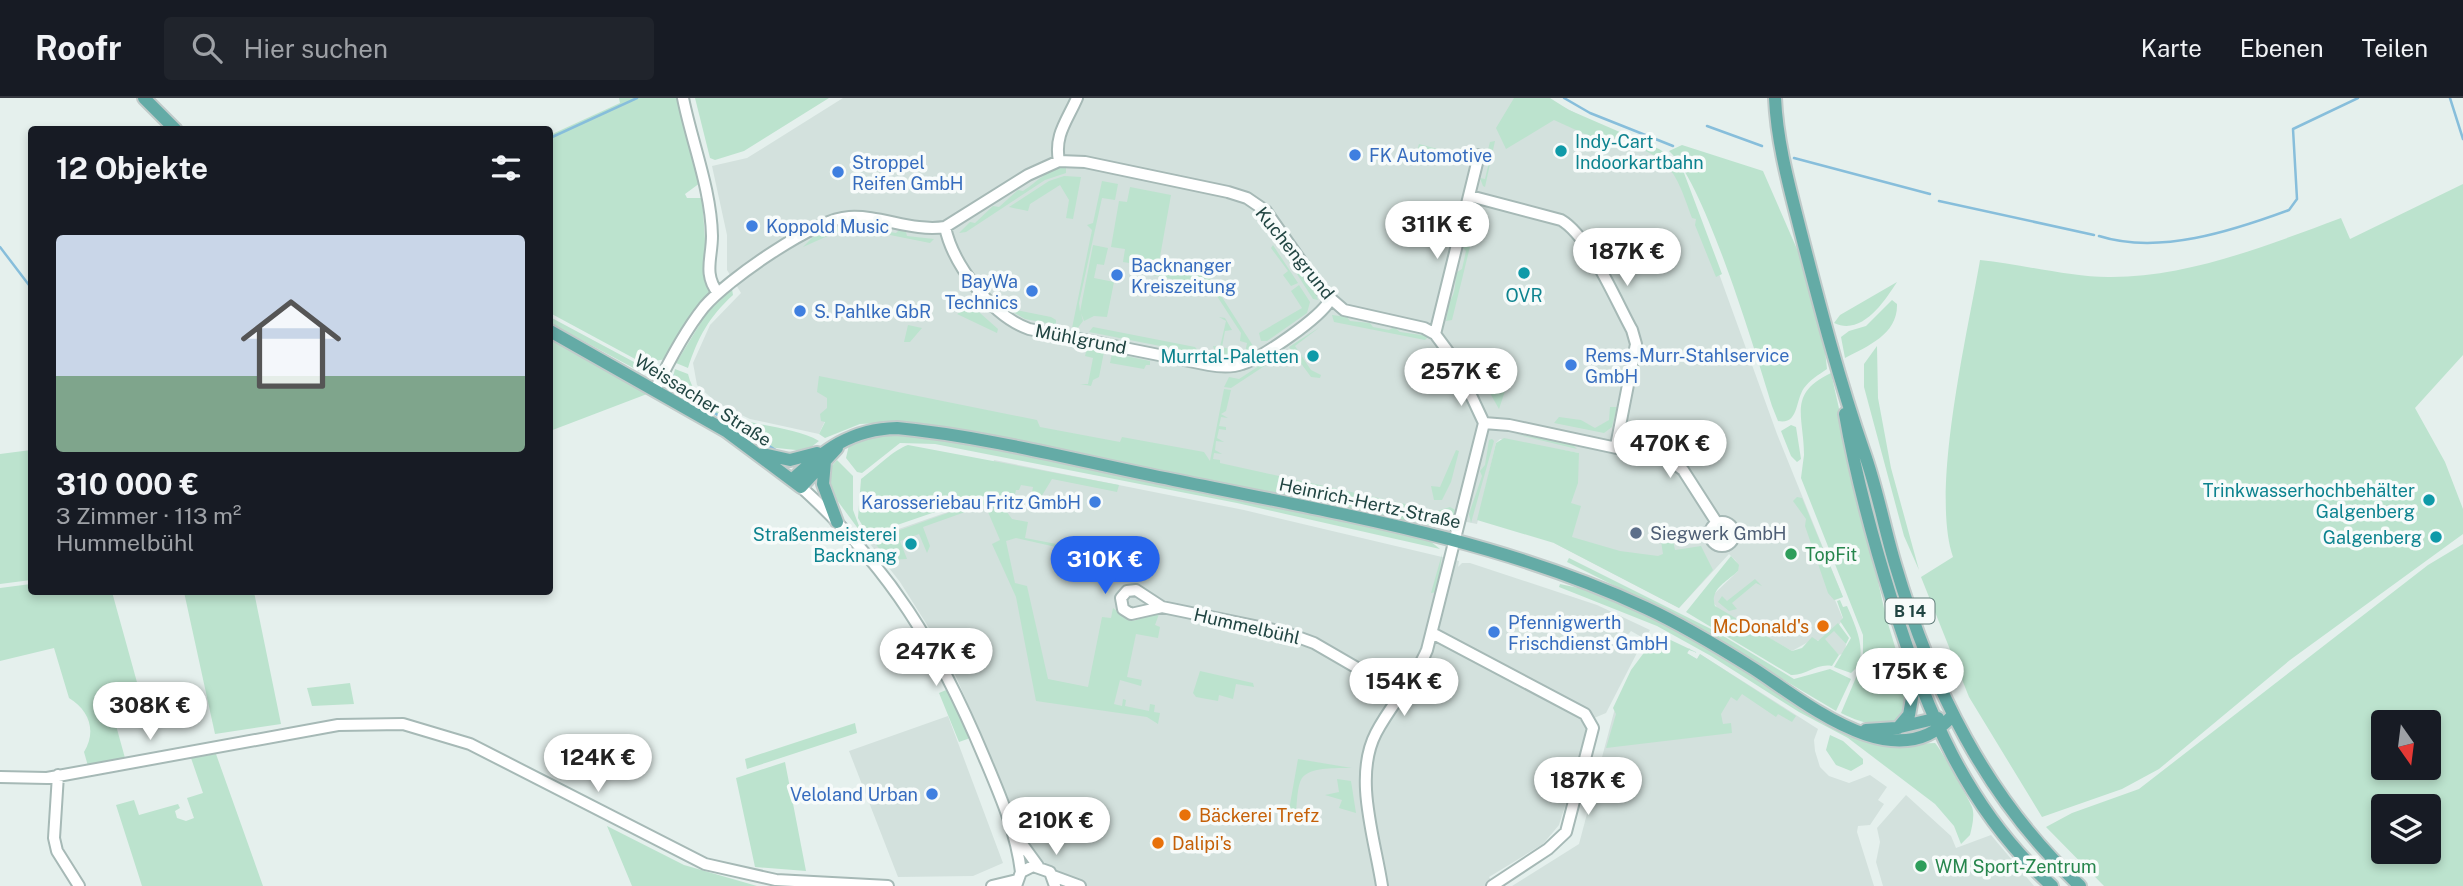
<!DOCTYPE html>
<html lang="de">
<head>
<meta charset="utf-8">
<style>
	body { margin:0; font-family:"Public Sans",sans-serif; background:#20242c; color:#f1f3f6; height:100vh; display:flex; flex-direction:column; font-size:26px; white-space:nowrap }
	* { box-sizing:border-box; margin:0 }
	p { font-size:23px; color:#9ea1a6 }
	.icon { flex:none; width:38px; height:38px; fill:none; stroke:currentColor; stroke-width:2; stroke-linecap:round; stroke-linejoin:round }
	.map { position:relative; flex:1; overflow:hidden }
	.sheet { position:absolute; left:28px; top:28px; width:525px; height:469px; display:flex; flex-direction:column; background:#171b24; border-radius:7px; box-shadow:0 4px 10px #0003 }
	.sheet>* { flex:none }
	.needle { width:46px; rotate:166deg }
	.fabs { position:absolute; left:2371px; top:612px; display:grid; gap:14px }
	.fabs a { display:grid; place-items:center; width:70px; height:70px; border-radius:7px; background:#171b24; box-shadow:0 4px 10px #0003; font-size:35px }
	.price { position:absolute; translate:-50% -60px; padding:0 16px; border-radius:24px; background:#fff; color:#222; font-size:23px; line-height:46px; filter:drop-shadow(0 2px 4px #0008) }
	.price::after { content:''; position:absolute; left:50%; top:42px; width:21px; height:16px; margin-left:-10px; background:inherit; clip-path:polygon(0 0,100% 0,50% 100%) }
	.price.current { background:#2563eb; color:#fff }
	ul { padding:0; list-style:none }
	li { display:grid; align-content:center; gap:14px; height:371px; padding:0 28px }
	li+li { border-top:2px solid #363941 }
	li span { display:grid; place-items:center; height:217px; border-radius:7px; color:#555 }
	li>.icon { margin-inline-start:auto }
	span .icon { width:126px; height:126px; fill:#fffc; stroke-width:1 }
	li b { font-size:30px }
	h2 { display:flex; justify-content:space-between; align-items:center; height:84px; padding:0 28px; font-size:30px }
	header { display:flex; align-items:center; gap:42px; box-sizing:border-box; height:98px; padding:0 35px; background:#171b24; border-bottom:2px solid #363941 }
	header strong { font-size:33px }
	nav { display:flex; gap:38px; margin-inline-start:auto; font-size:24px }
	.search { width:490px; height:63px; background:#20242c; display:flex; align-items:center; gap:18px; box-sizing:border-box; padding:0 24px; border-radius:7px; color:#9ea1a6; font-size:26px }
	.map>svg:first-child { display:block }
</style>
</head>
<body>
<header>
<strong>Roofr</strong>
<div class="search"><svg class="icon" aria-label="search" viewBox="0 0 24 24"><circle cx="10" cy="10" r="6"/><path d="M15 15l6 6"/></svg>Hier suchen</div>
<nav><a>Karte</a><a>Ebenen</a><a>Teilen</a></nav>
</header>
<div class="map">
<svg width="2463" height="788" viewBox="0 0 2463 788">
	<rect width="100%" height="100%" fill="#e5f0ed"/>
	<path fill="#d3e1dd" d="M843 0H1546L1670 63 1705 137 1777 336 1843 499 1835 502 1843 521 1835 533 1846 546 1845 555 1839 557 1825 542 1810 543 1792 553 1718 511 1713 504 1714 496 1738 473 1736 463 1729 456 1679 510 1554 445 1579 355 1500 341 1496 345 1477 426 836 299 819 336 750 321 718 306 697 287 693 265 710 227 741 195 727 172V137L712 68 747 60Z
		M994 362 1244 412 1459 463 1458 469 1462 465H1470L1597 507 1650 532 1645 541 1631 533 1625 540 1639 551 1606 615 1587 623 1590 630 1559 727 1543 746 1489 779 1495 788H1058L1055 777 1033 758 948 560 900 484 867 442 985 401Z
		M1690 550 1687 556 1697 561 1700 556 1818 631 1814 642 1815 653 1820 669 1829 678 1849 685 1870 677 1887 689 1878 702 1884 706 1870 727 1858 728 1857 734 1874 788H1512L1579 746 1614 614 1634 574Z
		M948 618 1003 765 973 778 898 779 849 653Z
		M1906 697 1951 738 1956 750 1991 737 2034 788H1883L1876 764 1880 744 1877 730Z"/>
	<path fill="#bce3ce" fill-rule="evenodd" d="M619 0H679L700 85 685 96 687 100H702L709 194 666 261 649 264 637 262 550 215V37L620 5Z
		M695 0H829L744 53 715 62 710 60Z
		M1514 0H1550L1569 12 1659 51 1673 60 1684 75 1722 176 1716 179 1695 127 1696 121 1692 120C1673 65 1669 62 1615 39L1611 48 1554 22 1506 51 1496 30Z
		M1495 43 1485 89 1483 88 1480 80 1485 81 1489 64 1485 63 1490 44Z
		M1419 46 1467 59 1471 65 1417 53Z
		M1682 47 1763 73 1800 158 1825 252 1827 271C1818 277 1810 282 1804 290 1795 303 1799 327 1778 323L1772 308C1756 256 1704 83 1669 53Z
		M1066 69V75L1045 82 966 134 959 135 970 124 975 125 993 108 999 109 1018 92 1023 93C1039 83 1045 72 1066 69Z
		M1064 78 1081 79 1073 121 1066 120 1069 102 1060 87 1030 106 1028 113 1009 109 1049 83Z
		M1102 83 1118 86 1115 102 1102 100 1079 205 1080 214 1093 147 1108 150 1104 167 1097 166 1094 180 1114 184 1107 219 1094 218 1084 223 1081 215 1083 223 1077 231 1072 230 1092 132 1087 127 1093 125Z
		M2463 86V257L2415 310 2445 364 2463 411V436L2290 562 2159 671 2122 691 2042 719 1969 599 1921 479 1953 459C1930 392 1968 234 1980 162 2020 166 2070 179 2108 179 2187 180 2268 147 2341 120L2350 141Z
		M1130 89 1171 97 1158 170 1208 177 1255 251 1233 261 1215 253 1213 248 1220 249 1226 223 1219 219 1225 220 1232 232 1225 233 1222 249 1245 255 1247 245 1240 243 1241 235 1211 189 1142 175 1143 172 1129 169V165L1123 164 1125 151 1111 149 1119 103 1127 104Z
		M1474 113 1478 116 1452 222 1446 223 1449 204C1457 194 1454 185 1457 174L1462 171 1466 153 1463 150 1469 144Z
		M850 124 867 126 866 132H841L803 149 819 133Z
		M877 129 879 132 896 135 899 132 906 134 907 138 934 141 930 145 875 134Z
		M1277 145 1284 146C1286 155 1288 164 1298 167 1304 178 1303 186 1315 193L1318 202 1313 201Z
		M1273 147 1298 185 1291 188 1283 177 1288 173 1271 150Z
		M1897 184C1884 204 1862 238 1834 225L1840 217Z
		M1299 187 1310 204 1307 215 1267 243H1261L1259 235 1302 210 1291 193Z
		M732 191 733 197C709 219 698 239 688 270L676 265 706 216Z
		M1892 202 1897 206C1898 236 1868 248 1845 260L1841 239 1849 233 1866 228Z
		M971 207 998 231 997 235 957 216Z
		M1006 210 1051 219 1056 222V227L1025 221Z
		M1332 217 1347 219 1350 223 1370 225 1373 229 1389 232 1394 229 1400 234 1429 238 1425 242 1334 224Z
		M550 219 634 264 645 268 664 267 655 275 639 273 550 225Z
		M908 227 922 230 910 244H904Z
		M1093 229 1195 249 1201 256 1089 234Z
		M1320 229 1295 248 1311 272 1321 277 1320 280 1311 279 1289 249Z
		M550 241 647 296 550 333Z
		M1877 248 1878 300 1891 370 1919 472 1904 438 1864 289V266Z
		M1087 250 1104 254 1099 279 1093 282 1091 288 1080 286H1088L1093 260 1085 258Z
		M1500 252 1516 279 1507 287 1499 311 1474 267Z
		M1112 255 1150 263V267H1146L1144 271 1110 265Z
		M1276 257 1278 259 1231 290 1224 289 1229 279 1239 281Z
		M675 271 688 276C702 334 780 320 819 343L806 353 767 349 679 295 672 283Z
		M1831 275 1886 519 1905 582 1908 597 1903 619C1882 632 1861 625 1841 615L1863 563V537L1801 380C1802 372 1803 365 1804 357 1804 318 1787 296 1831 275Z
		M819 278 1037 322 1040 329 1120 344 1122 339 1204 354 1210 363 1224 291 1231 292 1226 313 1221 316 1228 320 1221 319 1219 328 1226 329V332L1219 331 1217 340 1224 344 1216 343 1215 352 1222 356 1214 355 1213 361 1220 362V365L1437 413 1450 409 1457 413C1453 425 1448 428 1434 428L903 324 860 326 825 340 819 336 825 324 821 323 820 316 827 310V300L817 294Z
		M1610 309H1617L1612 329 1604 335 1554 325 1559 319 1581 322 1595 330 1609 322Z
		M1791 327 1796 329 1801 361 1797 364 1791 358 1781 333Z
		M909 334 1244 400 1430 443 1440 451 1237 405 935 346 900 345 862 375 857 374 846 360 849 347 881 336Z
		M1515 336 1532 339 1537 337 1561 345 1569 343 1577 351Z
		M1504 340 1579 355 1578 385 1571 405 1581 408 1572 439 1620 453 1658 458 1663 456 1661 443 1672 438 1675 452 1701 448 1713 472 1679 510 1554 445 1477 422 1496 345Z
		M1492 341 1494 343 1471 425 1469 416 1482 378 1480 373 1485 367 1489 342Z
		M908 347 1119 387 1117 394 1052 381 1035 409 1030 405 1033 389 1021 387 1019 392H1016L1012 408H1008L1007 414 1012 421 1028 424 1025 440 1088 452 1087 456 1016 440 1006 443 1015 485 1027 488 1048 581 1088 589 1102 519 1111 520 1113 510C1140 531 1129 520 1159 516L1155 527 1160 529 1158 540 1136 536 1127 579 1142 582 1141 588 1120 582 1114 606 1122 608 1123 601 1126 602 1125 608 1149 613 1150 606 1155 607 1154 614 1160 615 1158 626 1147 619 1036 603 1016 499 992 446 1000 442 985 407 923 429 930 448 927 455 919 436 900 443 907 461 889 462 872 442 987 401 984 398 970 402 868 437 858 420 861 381C875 371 893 352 908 347Z
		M31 352V482L0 486V356Z
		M1456 352 1459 353 1451 384 1442 402H1434L1431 388 1440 389Z
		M837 362 853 378V412L862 436 831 394 830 370Z
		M1797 399 1802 400 1843 499 1834 502 1828 495 1805 428 1806 421 1793 403Z
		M2463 446V788H2104L2046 729 2072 715 2139 691 2428 467ZM2384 625H2429V670H2384ZM2384 709H2429V754H2384Z
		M1442 456 1437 494 1431 495Z
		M1731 458 1739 467 1738 473C1728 483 1709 491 1715 508L1792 553 1802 550 1812 539 1818 543 1838 525 1849 540 1846 546 1834 533 1825 541 1839 557 1832 568C1816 565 1806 578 1791 577L1686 514Z
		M1569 460 1715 533 1794 581 1830 571 1851 581 1836 613 1681 521 1567 464Z
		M1755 481 1762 488 1756 485 1732 505 1737 511 1729 513 1718 504 1722 498 1727 503Z
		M31 486 32 494H112L143 606 112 613 125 660 88 668 84 654C97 633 89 612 69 600L54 550 0 563V490Z
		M1560 486 1583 491 1670 527 1707 547 1822 625 1849 638 1887 647 1935 645C1939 648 1970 703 1972 709 1975 717 1972 729 1970 737L1961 746 1954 728 1935 706 1848 640 1799 614 1711 558 1657 528 1559 489Z
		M184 494H254L281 626 215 636Z
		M1840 502 1843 509 1847 508C1855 527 1871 559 1851 575L1834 569 1851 540 1840 523 1843 520 1837 503Z
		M1658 536 1698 555 1689 552 1687 555 1697 561 1700 556 1796 618 1792 624 1778 616 1776 619 1742 596 1737 603 1731 599 1721 616 1723 626 1731 625 1732 635 1606 650 1616 616 1613 610 1631 572Z
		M1200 573 1253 585 1254 589 1236 586 1233 601 1219 597 1218 603 1196 599 1193 595Z
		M350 585 354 606 312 608 307 590Z
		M951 590 973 639 959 644 939 595Z
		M855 625 857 635 747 671 745 661Z
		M1830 637 1843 643 1863 661V666L1851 673 1836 667 1826 652Z
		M216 656 263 788H142L116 707 134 702 139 717 178 706 180 710 175 713 177 720 186 723 194 720 187 700 203 695 191 660Z
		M1298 661 1352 670C1336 670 1310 669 1302 680 1297 687 1297 706 1296 714L1289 712Z
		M785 664 806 773 755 769 736 680Z
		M1337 681 1351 683 1356 715 1339 710 1342 702 1325 697 1339 694Z
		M607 728 684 767 757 788H632Z"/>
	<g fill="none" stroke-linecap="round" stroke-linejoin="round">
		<path stroke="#87bedb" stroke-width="2.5" d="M1564 0 1590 15 1673 48
			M2450 0 2463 41
			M1707 28 1762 48
			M550 40 637 0
			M1794 60 1930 96
			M1939 103 2094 137
			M2099 138C2159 157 2232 133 2289 112L2297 101 2293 31 2358 0
			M0 149 32 191
			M673 278 675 289 683 296 779 354"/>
		<g stroke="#a6b9b6" stroke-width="14">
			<path id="minor" d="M683 0C692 45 711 91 712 138 712 160 703 176 718 195
				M1059 63C1054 37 1067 23 1077 0
				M1470 98 1561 122C1589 138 1616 203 1632 232L1636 246 1616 348
				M945 129C953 167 992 218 1029 231L1209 267C1220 269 1231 270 1242 266 1262 260 1320 220 1330 202
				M1435 236 1479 57
				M655 292C669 263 684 234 704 209 727 182 814 121 849 119 881 117 912 134 945 129L1028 77 1059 63 1085 64 1228 94 1247 100 1266 113 1322 193 1344 212 1424 230 1435 236 1455 263 1484 325 1427 552C1414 583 1391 606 1376 635 1353 679 1375 741 1382 788
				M1484 325 1509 327 1668 361 1683 372 1717 425
				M801 389C890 470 938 549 984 659 1000 697 1016 733 1021 774
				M1710 436a12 12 0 1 1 24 0a12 12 0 1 1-24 0Z
				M1162 509 1136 492 1127 493 1121 500 1123 511 1131 516 1162 509 1284 534 1314 545 1402 596
				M1432 535 1585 616 1593 630 1566 734 1548 751 1492 788
				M58 677 54 740 57 753 79 788
				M0 679 47 680 338 627 403 626 470 646 705 766 776 782 888 788
				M1017 739 1038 768
				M1053 778 1080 788
				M992 788 1017 782
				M1016 788 1021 774 1033 768 1050 774 1055 788"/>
		</g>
		<g stroke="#c1cbca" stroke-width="16">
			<path id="major" d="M144 0 176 32
				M1775 0C1777 46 1790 91 1801 135 1820 209 1839 282 1864 354 1877 390 1884 429 1895 466 1931 588 1986 701 2080 788
				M550 233 726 333 801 389 837 350
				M1845 316C1856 380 1873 442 1892 503 1925 610 1966 711 2052 788
				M763 356 790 362 817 355
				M825 363 823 386 837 424
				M792 382C824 352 851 331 897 330 990 339 1082 364 1174 382 1334 415 1496 440 1646 510 1683 527 1719 549 1754 571 1805 604 1896 682 1952 618
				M1898 630 1909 617 1915 583
				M1866 632 1896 630 1938 620"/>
		</g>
		<use href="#minor" stroke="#fff" stroke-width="10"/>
		<use href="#major" stroke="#64aba6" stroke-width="12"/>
	</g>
	<g fill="#0f9aa8" stroke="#f7fbfa" stroke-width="2.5">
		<circle cx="1561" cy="53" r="7"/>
		<circle cx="1524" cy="175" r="7"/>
		<circle cx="1313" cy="258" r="7"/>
		<circle cx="2429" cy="402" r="7"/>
		<circle cx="2436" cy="439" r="7"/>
		<circle cx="911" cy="446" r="7"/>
	</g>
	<g fill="#3f7fe0" stroke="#f7fbfa" stroke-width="2.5">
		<circle cx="1355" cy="57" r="7"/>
		<circle cx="838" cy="74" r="7"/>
		<circle cx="752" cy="128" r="7"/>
		<circle cx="1117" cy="177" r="7"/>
		<circle cx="1032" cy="193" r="7"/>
		<circle cx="800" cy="213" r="7"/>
		<circle cx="1571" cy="267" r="7"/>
		<circle cx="1095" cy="404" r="7"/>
		<circle cx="1494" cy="534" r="7"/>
		<circle cx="932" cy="696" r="7"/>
	</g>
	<circle fill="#5c6f8a" stroke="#f7fbfa" stroke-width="2.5" cx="1636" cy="435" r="7"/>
	<g fill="#2e9e5b" stroke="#f7fbfa" stroke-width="2.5">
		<circle cx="1791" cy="456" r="7"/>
		<circle cx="1921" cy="768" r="7"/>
	</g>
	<g fill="#e8710a" stroke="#f7fbfa" stroke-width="2.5">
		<circle cx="1823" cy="528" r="7"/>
		<circle cx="1185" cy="717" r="7"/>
		<circle cx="1158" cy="745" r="7"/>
	</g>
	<g text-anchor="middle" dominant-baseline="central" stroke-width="7" stroke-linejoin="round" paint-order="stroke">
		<rect fill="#f7fbfa" stroke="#617c79" stroke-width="2" x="1885.5" y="500.5" width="49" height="25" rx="5"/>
		<g font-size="16" font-weight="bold" fill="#214542">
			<text x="1910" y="513">B 14</text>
		</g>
		<g font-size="18" fill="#0d838f" stroke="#f7fbfa" text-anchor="end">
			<text x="1575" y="43" text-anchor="start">Indy-Cart<tspan x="1575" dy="21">Indoorkartbahn</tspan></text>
			<text x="1524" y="197" text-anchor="middle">OVR</text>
			<text x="1299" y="258">Murrtal-Paletten</text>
			<text x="2415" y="392">Trinkwasserhochbehälter<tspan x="2415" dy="21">Galgenberg</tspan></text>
			<text x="897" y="436">Straßenmeisterei<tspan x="897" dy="21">Backnang</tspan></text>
			<text x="2422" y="439">Galgenberg</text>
		</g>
		<g font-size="18" fill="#366cbe" stroke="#f7fbfa" text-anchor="start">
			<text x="1369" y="57">FK Automotive</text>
			<text x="852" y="64">Stroppel<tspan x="852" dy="21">Reifen GmbH</tspan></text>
			<text x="766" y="128">Koppold Music</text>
			<text x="1131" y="167">Backnanger<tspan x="1131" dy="21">Kreiszeitung</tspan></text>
			<text x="1018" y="183" text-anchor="end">BayWa<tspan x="1018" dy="21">Technics</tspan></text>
			<text x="814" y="213">S. Pahlke GbR</text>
			<text x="1585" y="257">Rems-Murr-Stahlservice<tspan x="1585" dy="21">GmbH</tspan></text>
			<text x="1081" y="404" text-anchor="end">Karosseriebau Fritz GmbH</text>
			<text x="1508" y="524">Pfennigwerth<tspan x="1508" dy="21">Frischdienst GmbH</tspan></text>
			<text x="918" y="696" text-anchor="end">Veloland Urban</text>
		</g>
		<g font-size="18" fill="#214542" stroke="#f7fbfa">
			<text transform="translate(1295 155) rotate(51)">Kuchengrund</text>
			<text transform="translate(1081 241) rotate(11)">Mühlgrund</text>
			<text transform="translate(703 302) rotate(32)">Weissacher Straße</text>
			<text transform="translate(1370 405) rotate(12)">Heinrich-Hertz-Straße</text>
			<text transform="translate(1247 528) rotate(13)">Hummelbühl</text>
		</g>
		<g font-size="18" fill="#4e5e75" stroke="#f7fbfa" text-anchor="start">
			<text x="1650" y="435">Siegwerk GmbH</text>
		</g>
		<g font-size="18" fill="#27864d" stroke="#f7fbfa" text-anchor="start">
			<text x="1805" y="456">TopFit</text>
			<text x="1935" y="768">WM Sport-Zentrum</text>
		</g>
		<g font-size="18" fill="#c56008" stroke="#f7fbfa" text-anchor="start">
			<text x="1809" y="528" text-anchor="end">McDonald's</text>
			<text x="1199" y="717">Bäckerei Trefz</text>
			<text x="1172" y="745">Dalipi's</text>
		</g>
	</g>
</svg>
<div class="fabs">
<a><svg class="needle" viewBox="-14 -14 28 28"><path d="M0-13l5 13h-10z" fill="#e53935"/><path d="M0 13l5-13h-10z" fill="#9ea1a6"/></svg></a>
<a><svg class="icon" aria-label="layers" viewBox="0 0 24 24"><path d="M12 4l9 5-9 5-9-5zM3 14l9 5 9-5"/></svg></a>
</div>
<b class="price" style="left:1437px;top:163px">311K €</b>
<b class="price" style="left:1627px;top:190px">187K €</b>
<b class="price" style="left:1461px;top:310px">257K €</b>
<b class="price" style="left:1670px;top:382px">470K €</b>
<b class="price current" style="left:1105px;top:498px">310K €</b>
<b class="price" style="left:936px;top:590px">247K €</b>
<b class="price" style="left:1910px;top:610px">175K €</b>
<b class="price" style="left:1404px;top:620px">154K €</b>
<b class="price" style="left:150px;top:644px">308K €</b>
<b class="price" style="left:598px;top:696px">124K €</b>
<b class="price" style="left:1588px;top:719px">187K €</b>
<b class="price" style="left:1056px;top:759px">210K €</b>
<section class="sheet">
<h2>12 Objekte<svg class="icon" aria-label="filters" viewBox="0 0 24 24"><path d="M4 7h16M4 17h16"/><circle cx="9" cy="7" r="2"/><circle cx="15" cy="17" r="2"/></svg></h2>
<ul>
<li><span style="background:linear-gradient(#c9d6e8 65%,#7fa58c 0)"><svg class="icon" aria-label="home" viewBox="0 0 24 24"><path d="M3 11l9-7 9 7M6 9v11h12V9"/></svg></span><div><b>310 000 €</b><p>3 Zimmer · 113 m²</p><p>Hummelbühl</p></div></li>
</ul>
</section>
</div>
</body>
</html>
